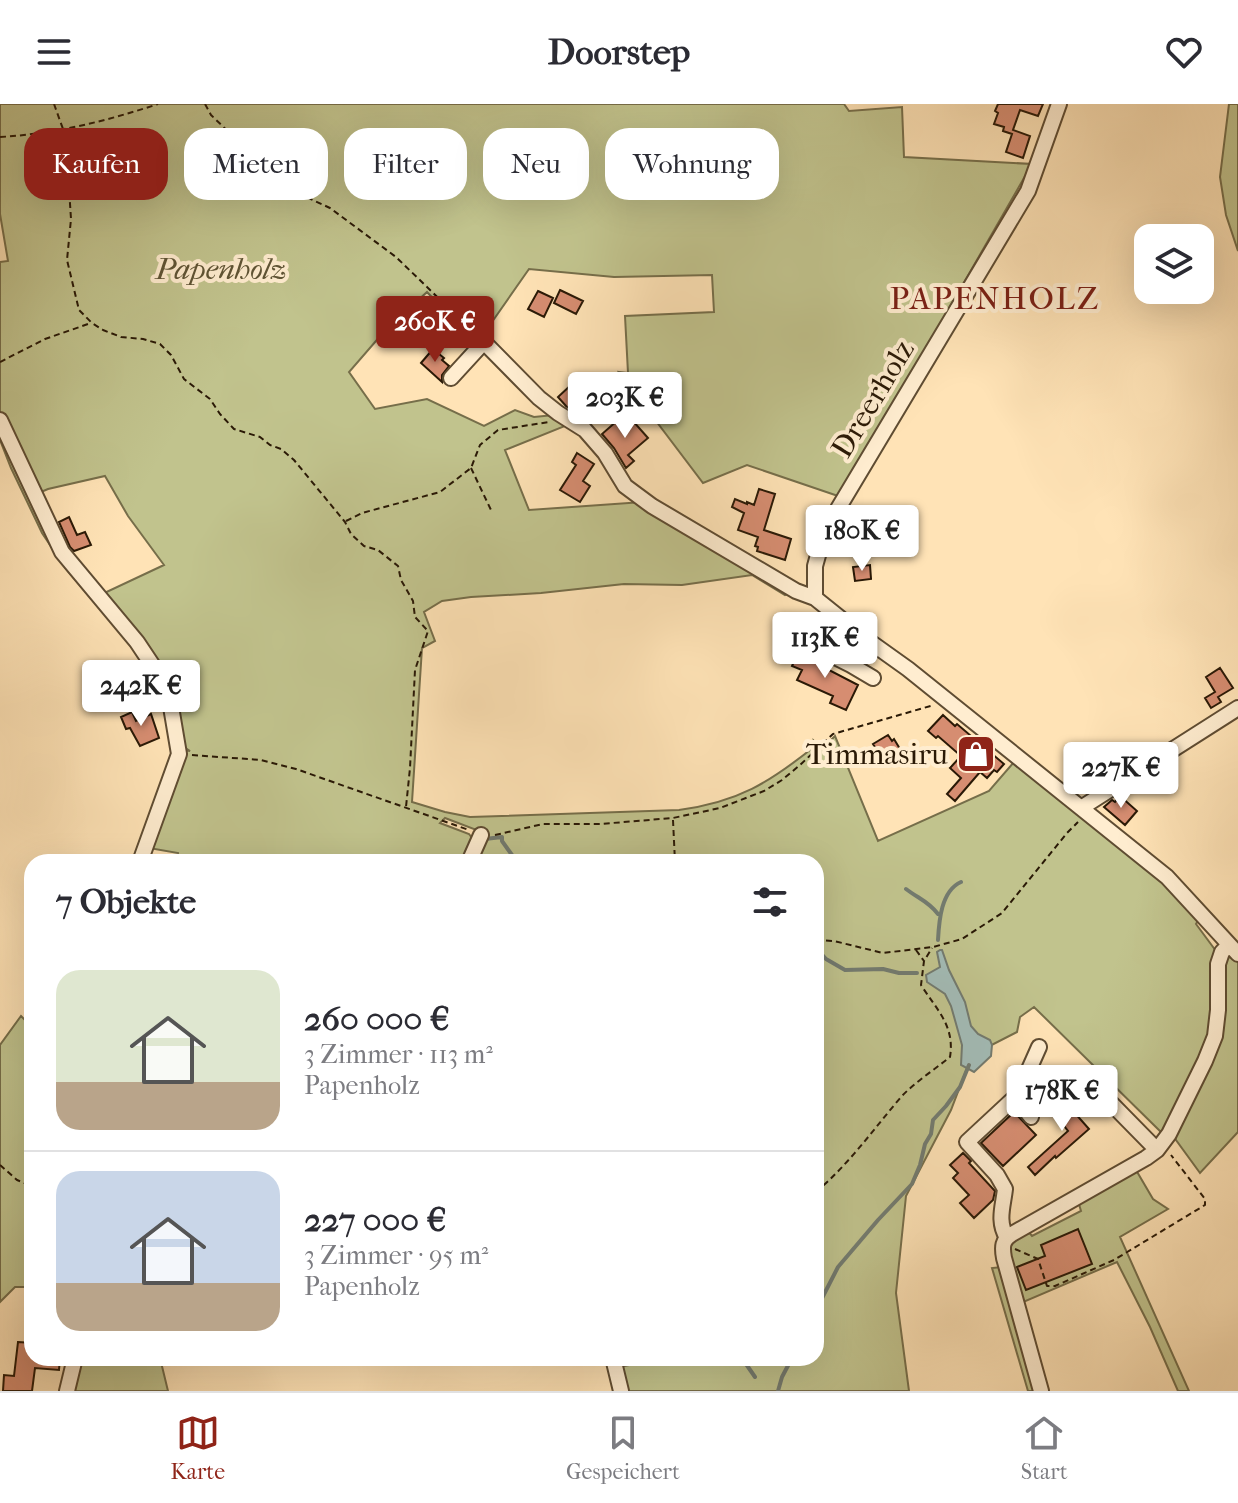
<!DOCTYPE html>
<html lang="de">
<head>
<meta charset="utf-8">
<style>
	body { margin:0; font-family:"IM FELL French Canon",serif; background:#f7f7f7; color:#2b2b33; height:100vh; display:flex; flex-direction:column; font-size:30px; white-space:nowrap }
	* { box-sizing:border-box; margin:0 }
	p { font-size:26px; color:#7c7c81 }
	.icon { flex:none; width:44px; height:44px; fill:none; stroke:currentColor; stroke-width:2; stroke-linecap:round; stroke-linejoin:round }
	.map { position:relative; flex:1; overflow:hidden }
	.sheet { position:absolute; left:24px; top:750px; width:800px; height:512px; display:flex; flex-direction:column; background:#fff; border-radius:24px; box-shadow:0 8px 32px #0002 }
	.sheet>* { flex:none }
	.hud { position:absolute; left:24px; top:24px; width:800px; height:72px; display:flex; gap:16px }
	.tools { position:absolute; left:1134px; top:120px; display:grid; gap:16px }
	.tools a { display:grid; place-items:center; width:80px; height:80px; border-radius:16px; background:#fff; box-shadow:0 8px 32px #0002; font-size:40px }
	.price { position:absolute; translate:-50% -68px; padding:0 18px; border-radius:8px; background:#fff; color:#222; font-size:26px; line-height:52px; filter:drop-shadow(0 2px 4px #0008) }
	.price::after { content:''; position:absolute; left:50%; top:48px; width:24px; height:18px; margin-left:-12px; background:inherit; clip-path:polygon(0 0,100% 0,50% 100%) }
	.price.selected { background:#8f2418; color:#fff }
	ul { padding:0; list-style:none }
	li { display:flex; align-items:center; gap:24px; height:200px; padding:0 32px }
	li+li { border-top:2px solid #e1e1e2 }
	li span { display:grid; place-items:center; flex:none; width:224px; height:160px; border-radius:24px; color:#555 }
	li>.icon { margin-inline-start:auto }
	span .icon { width:96px; height:96px; fill:#fffc; stroke-width:1 }
	li b { font-size:34px }
	h2 { display:flex; justify-content:space-between; align-items:center; height:96px; padding:0 32px; font-size:34px }
	.pill { padding:0 28px; border-radius:24px; background:#fff; box-shadow:0 8px 32px #0002; font-size:28px; line-height:72px }
	.pill.selected { background:#8f2418; color:#fff }
	header { display:flex; justify-content:space-between; align-items:center; height:104px; padding:0 32px; background:#fff; font-size:36px; font-weight:700 }
	.dock { display:flex; justify-content:space-around; align-items:center; height:112px; border-top:2px solid #e1e1e2; background:#fff; font-size:22px; color:#7c7c81 }
	.dock a { display:grid; justify-items:center; gap:4px }
	.dock .selected { color:#8f2418 }
	.map>svg:first-child { display:block }
</style>
</head>
<body>
<header><svg class="icon" aria-label="menu" viewBox="0 0 24 24"><path d="M4 6h16M4 12h16M4 18h16"/></svg>Doorstep<svg class="icon" aria-label="heart" viewBox="0 0 24 24"><path d="M12 20l-8-8c-3-5 5-10 8-4 3-6 11-1 8 4z"/></svg></header>
<div class="map">
<svg width="1238" height="1287" viewBox="0 0 1238 1287">
	<rect width="100%" height="100%" fill="#ffe3b6"/>
	<filter id="stains"><feTurbulence type="fractalNoise" baseFrequency=".0025" numOctaves="4"/><feColorMatrix values="0 0 0 0 .2 0 0 0 0 .09 0 0 0 0 .02 0 0 0 .5 -.17"/></filter>
	<radialGradient id="worn" r=".72"><stop offset=".6" stop-color="#630" stop-opacity="0"/><stop offset="1" stop-color="#630" stop-opacity=".3"/></radialGradient>
	<path fill="#c1c38d" stroke="#766e4a" stroke-width="2" fill-rule="evenodd" d="M0 0H844L849 7 902 3 904 53 1032 60 841 393 747 361 703 379 619 268 628 269 625 212 714 208 712 171 614 173 529 165 485 228 482 226 464 227 427 188 382 230 349 268 375 305 427 295 484 322 515 306 534 313 554 311 565 322 505 346 529 406 643 398 791 488 785 491 752 471 682 481 624 480 541 489 471 493 442 497 424 508 435 537 422 544 412 698 445 708 470 713 679 706C738 698 769 679 815 642L814 637 822 645 835 632 878 737 989 687 1014 658 1161 776 1199 815 1196 820 1216 847 1213 927 1164 1031 1034 903 1020 913 1017 928 972 951 951 1006 906 1092 896 1189 909 1287H625L620 1263 661 1254H816V758H473L482 728 445 714 440 719 469 730 472 734 466 758H177L178 749 149 744 175 645 190 647 184 643 175 595 120 525H117L66 465 42 429 11 364 0 336V158L8 157 0 110ZM105 372 128 412 164 461 96 493 42 415 41 388 48 385Z
		M1229 0H1238V147L1226 111 1220 73Z
		M1230 853 1238 857V1028L1200 1069 1176 1036 1173 1028 1207 959 1221 869 1227 854Z
		M21 912 32 923V1183H15L0 1198V941Z
		M1136 1066 1153 1095 1168 1105 1120 1133 1189 1287H1178L1150 1223 1117 1158 1023 1198 1047 1287H1028L992 1164 1011 1162C1006 1139 1010 1139 1027 1126L1032 1132 1081 1107 1078 1097Z
		M79 1254H160L168 1287H72Z"/>
	<path fill="#a3bcb7" stroke="#737b70" stroke-width="2" d="M940 846H942L949 866 965 898 971 922 978 930 990 936 992 941 991 952 974 968 961 961 962 941 951 902 945 890 927 878 926 871 940 863 937 848Z"/>
	<g fill="none" stroke-linecap="round" stroke-linejoin="round">
		<path stroke="#737b70" stroke-width="4" d="M485 735 502 733V737L512 751 515 758
			M906 785C919 795 928 797 938 810
			M938 836C939 817 941 787 961 778
			M816 844 826 855 845 866 883 865 899 869H917
			M816 1206 838 1163 878 1116 912 1080 920 1061 925 1040 931 1030 933 1016 946 1002 960 983 969 961
			M745 1254 746 1260 755 1273
			M778 1287 782 1273 792 1254"/>
	</g>
	<path fill="#d68d71" stroke="#2a1906" stroke-width="2" d="M998 0H1043L1038 12 1020 6 1013 26 1030 32 1023 54 1006 48 1012 30 1003 27 1004 23 994 20 998 9 995 7Z
		M560 186 583 197 576 210 554 199Z
		M538 187 553 194 544 213 528 205Z
		M433 245 444 254 442 256 449 262 442 271V278L421 259Z
		M571 281 585 296 573 307 566 302 558 293Z
		M618 316 624 324 633 317 648 334 628 351 634 357 626 364 614 344 602 330Z
		M577 349 594 360 583 377 590 382 580 398 560 386 576 361 572 358Z
		M759 385 775 390 764 426 791 435 785 456 757 447 758 443 755 442 758 433 738 426 744 409 732 403 735 395 747 400V398L754 401Z
		M69 413 77 431 85 428 91 441 74 447 70 443 59 418Z
		M870 461 871 475 855 477 853 463Z
		M799 546 826 560 825 564 858 581 846 606 830 599 833 592 797 576 802 566 792 562Z
		M128 563 135 573 113 588 106 579Z
		M1220 564 1233 584 1218 593 1221 598 1211 604 1205 594 1215 588 1206 573Z
		M132 608 136 617 151 610 159 634 140 642 130 624 126 625 121 613Z
		M943 611 955 622 957 620 1004 660 997 668 994 666 987 674 980 668 955 697 947 690 961 674 950 664 961 652 938 632 936 634 928 627Z
		M888 631 892 637 894 635 900 645 883 655 873 640Z
		M1120 692 1137 707 1125 721 1104 703 1112 696 1115 698Z
		M1065 991 1077 1004 1073 1007 1089 1025 1056 1054 1055 1052 1035 1071 1028 1063 1068 1027 1049 1003Z
		M1014 1008 1036 1031 1003 1062 981 1039Z
		M963 1049 971 1057 969 1059 995 1087 993 1096 974 1114 960 1099 969 1091 953 1074 958 1069 950 1061Z
		M1078 1125 1092 1160 1026 1186 1017 1163 1045 1152 1041 1141Z
		M18 1238 32 1239V1254H60L59 1266 35 1264 32 1287H3L4 1271 14 1272Z"/>
	<g fill="none" stroke-linecap="round" stroke-linejoin="round">
		<g stroke="#5f4c32" stroke-width="18">
			<path id="minor" d="M469 223 539 294 558 309 585 326 605 349 625 382 652 402 796 487 815 494 866 535 908 565 1167 773 1238 850
				M451 274 484 238
				M0 316 62 448 137 538 165 580 169 591 179 650 140 758
				M815 494V462L822 437 839 403 1028 87 1059 0
				M799 535 851 561 873 574
				M1081 704 1238 604
				M469 758 481 731
				M1027 983V970L1039 943
				M1015 993 1031 1013
				M1007 1134C997 1117 1003 1103 1005 1085L997 1071 967 1038 1024 985 1031 981 1052 978 1090 985 1104 992 1157 1046
				M613 1254 621 1287
				M67 1287 75 1254
				M1041 1287 1004 1154C1002 1143 1002 1136 1012 1130L1146 1054 1157 1046 1169 1030 1205 957 1215 932 1218 906V860L1222 848 1229 841"/>
		</g>
		<path stroke="#2a1906" stroke-width="2" stroke-dasharray="6 4" stroke-linecap="butt" d="M54 0 63 25 67 54 71 115 67 156 79 206 92 219 103 226 121 233 143 235 160 240 171 251 184 275 210 295 220 310 234 325 260 333 270 341 281 345 294 356 345 418 351 430 364 442 378 446 398 462 401 476 413 497 415 513 428 527 415 566 410 664 406 703
			M205 0 211 11 287 84 330 104 396 153 459 214
			M0 33C54 30 107 17 158 0
			M0 258 45 235 91 219
			M471 364 491 406
			M346 417 362 409 440 388 471 364 480 341 498 326 549 318
			M192 651 261 656 296 665 469 726
			M673 716 675 758
			M495 731 543 720H600L673 714 720 704 764 687 782 676 800 661 833 630 934 601
			M816 836 834 837 883 849 933 843 962 835 1002 809 1067 729 1078 718
			M916 846 924 857
			M0 1061 17 1076 32 1082
			M816 1088C849 1060 873 1026 901 993 915 978 934 966 950 953 955 922 937 906 921 881L924 857 932 844
			M1015 1145 1038 1155 1047 1182H1055L1114 1156 1205 1101V1095L1171 1051"/>
		<use href="#minor" stroke="#ffedd0" stroke-width="14"/>
	</g>
	<defs>
		<g id="shop-square" transform="scale(2)"><rect x="-9" y="-9" width="18" height="18" rx="4" fill="#8f2418" stroke="#ffedd0"/><path d="M-5-2.5h2.3a2.7 3.5 0 0 1 5.4 0H5L5.5 6h-11ZM-1.5-2.5h3a1.5 2.3 0 0 0-3 0Z" fill="#fff"/></g>
	</defs>
	<g fill-rule="evenodd">
		<use href="#shop-square" x="976" y="650"/>
	</g>
	<g text-anchor="middle" dominant-baseline="central" stroke-width="8" stroke-linejoin="round" paint-order="stroke">
		<g font-size="30" font-style="italic" fill="#5f5435" stroke="#ffedd0">
			<text x="221" y="165">Papenholz</text>
		</g>
		<g font-size="30" fill="#2a1906" stroke="#ffedd0">
			<text transform="translate(873 295) rotate(-59)">Dreerholz</text>
		</g>
		<g font-size="30" fill="#2a1906" stroke="#ffedd0" text-anchor="end">
			<text x="948" y="650">Timmasiru</text>
		</g>
		<g font-size="32" letter-spacing="2" fill="#7a1f14" stroke="#ffedd0">
			<text x="995" y="194">PAPENHOLZ</text>
		</g>
	</g>
	<rect width="100%" height="100%" filter="url(#stains)"/>
	<rect width="100%" height="100%" fill="url(#worn)"/>
</svg>
<div class="tools">
<a><svg class="icon" aria-label="layers" viewBox="0 0 24 24"><path d="M12 4l9 5-9 5-9-5zM3 14l9 5 9-5"/></svg></a>
</div>
<b class="price selected" style="left:435px;top:260px">260K €</b>
<b class="price" style="left:625px;top:336px">203K €</b>
<b class="price" style="left:862px;top:469px">180K €</b>
<b class="price" style="left:825px;top:576px">113K €</b>
<b class="price" style="left:141px;top:624px">242K €</b>
<b class="price" style="left:1121px;top:706px">227K €</b>
<b class="price" style="left:1062px;top:1029px">178K €</b>
<div class="hud">
<a class="pill selected">Kaufen</a>
<a class="pill">Mieten</a>
<a class="pill">Filter</a>
<a class="pill">Neu</a>
<a class="pill">Wohnung</a>
</div>
<section class="sheet">
<h2>7 Objekte<svg class="icon" aria-label="filters" viewBox="0 0 24 24"><path d="M4 7h16M4 17h16"/><circle cx="9" cy="7" r="2"/><circle cx="15" cy="17" r="2"/></svg></h2>
<ul>
<li><span style="background:linear-gradient(#dfe7d0 70%,#b9a48a 0)"><svg class="icon" aria-label="home" viewBox="0 0 24 24"><path d="M3 11l9-7 9 7M6 9v11h12V9"/></svg></span><div><b>260 000 €</b><p>3 Zimmer · 113 m²</p><p>Papenholz</p></div></li>
<li><span style="background:linear-gradient(#c9d6e8 70%,#b9a48a 0)"><svg class="icon" aria-label="home" viewBox="0 0 24 24"><path d="M3 11l9-7 9 7M6 9v11h12V9"/></svg></span><div><b>227 000 €</b><p>3 Zimmer · 95 m²</p><p>Papenholz</p></div></li>
</ul>
</section>
</div>
<nav class="dock">
<a class="selected"><svg class="icon" aria-label="map" viewBox="0 0 24 24"><path d="M3 6l6-2 6 2 6-2v14l-6 2-6-2-6 2zM9 4v14M15 6v14"/></svg>Karte</a>
<a><svg class="icon" aria-label="saved" viewBox="0 0 24 24"><path d="M7 4h10v16l-5-4-5 4z"/></svg>Gespeichert</a>
<a><svg class="icon" aria-label="home" viewBox="0 0 24 24"><path d="M3 11l9-7 9 7M6 9v11h12V9"/></svg>Start</a>
</nav>
</body>
</html>
